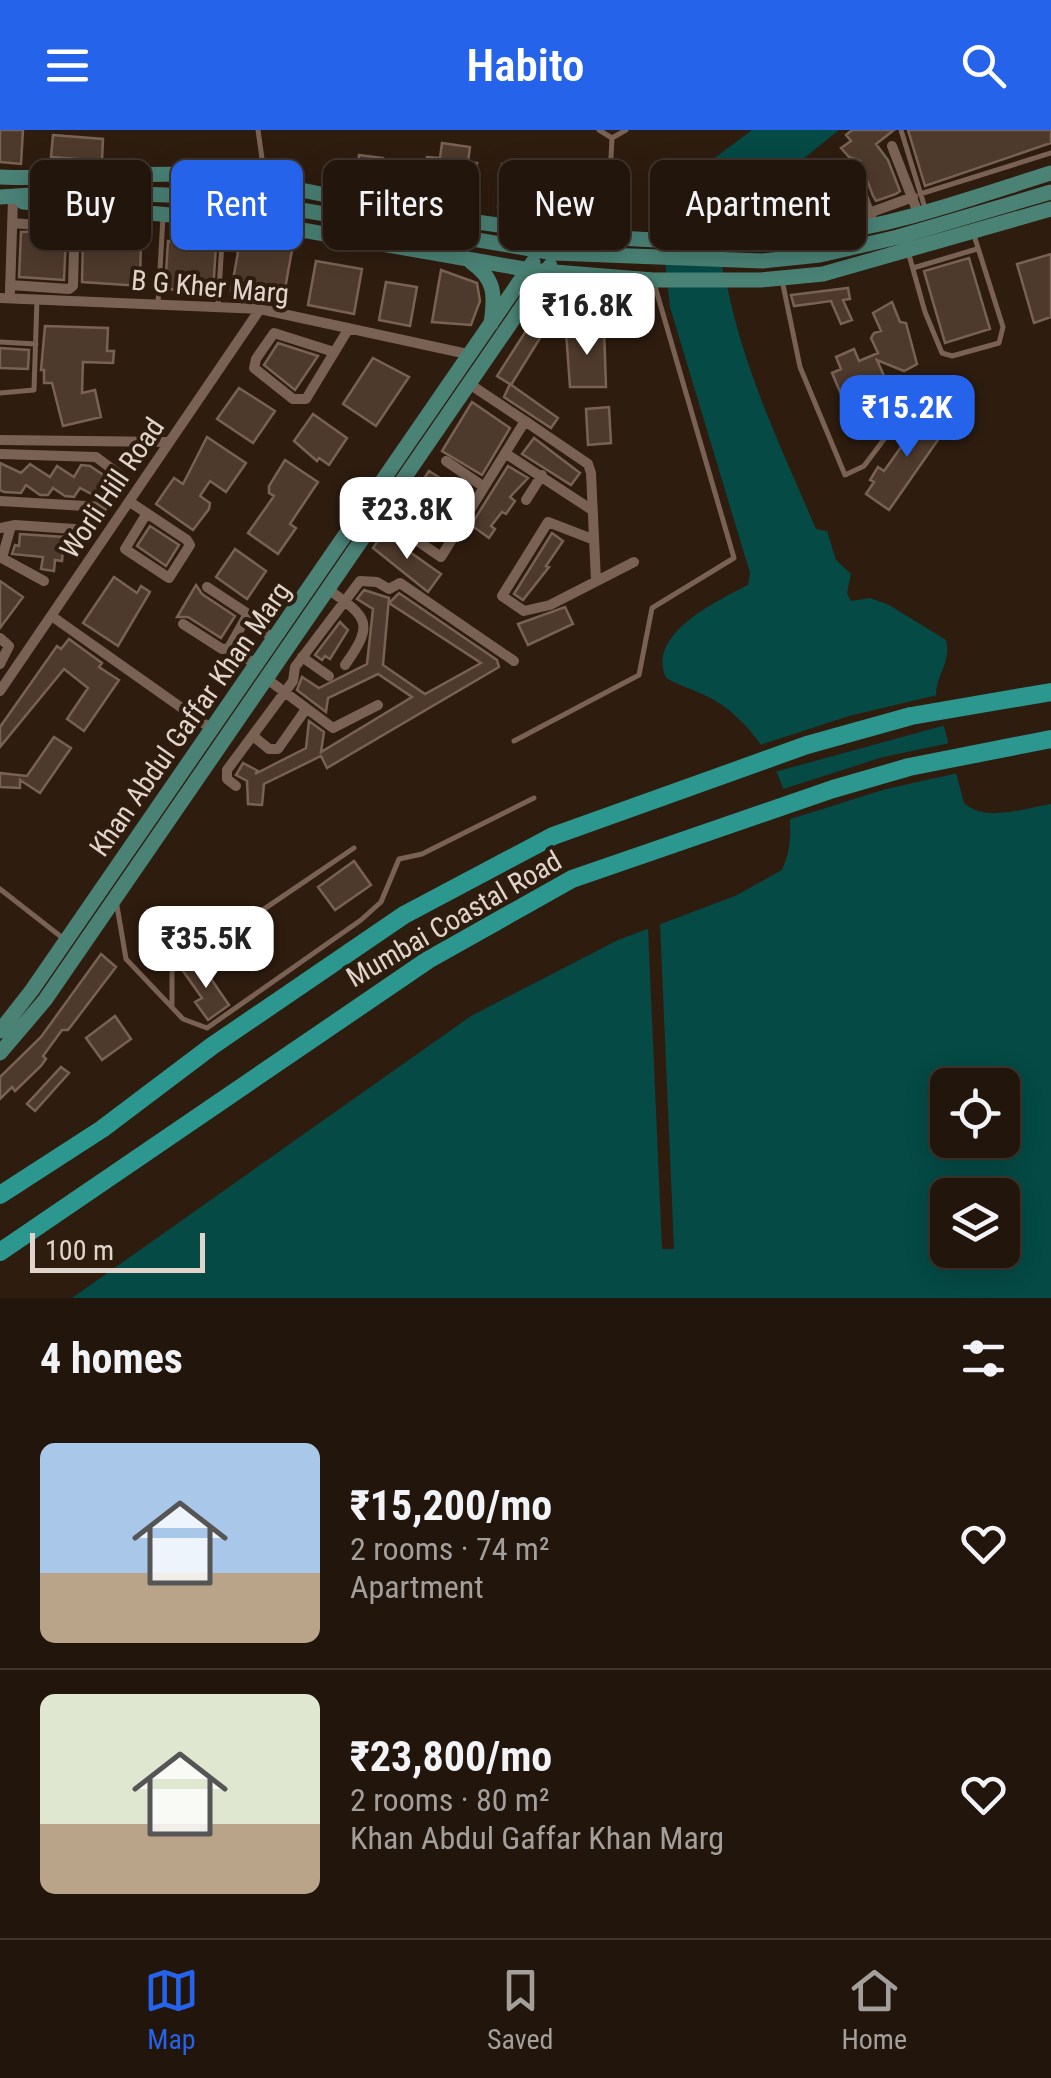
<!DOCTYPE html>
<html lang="en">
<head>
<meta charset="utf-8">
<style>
	body { margin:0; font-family:"Roboto Condensed",sans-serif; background:#2a1e14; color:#f1f3f6; height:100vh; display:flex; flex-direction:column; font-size:38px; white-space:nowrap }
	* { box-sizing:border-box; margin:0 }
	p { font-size:32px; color:#a29f9d }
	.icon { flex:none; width:55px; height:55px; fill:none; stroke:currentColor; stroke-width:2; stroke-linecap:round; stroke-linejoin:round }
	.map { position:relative; height:1168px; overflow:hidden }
	.details { display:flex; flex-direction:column; background:#22150b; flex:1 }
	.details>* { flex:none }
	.banner { position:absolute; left:30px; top:30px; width:992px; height:90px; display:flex; gap:20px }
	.buttons { position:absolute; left:930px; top:938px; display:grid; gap:20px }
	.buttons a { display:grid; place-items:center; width:90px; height:90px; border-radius:15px; background:#22150b; box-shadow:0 5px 25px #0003,0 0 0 2px #3f342c; font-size:50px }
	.scale { position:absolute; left:30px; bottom:25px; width:175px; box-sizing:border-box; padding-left:10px; border:5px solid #e1d4cb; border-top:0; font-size:28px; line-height:35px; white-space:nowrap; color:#e1d4cb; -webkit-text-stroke:8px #2e1c0f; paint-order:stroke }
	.price { position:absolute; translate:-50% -85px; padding:0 22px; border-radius:20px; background:#fff; color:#222; font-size:32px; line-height:65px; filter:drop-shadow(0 2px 5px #0008) }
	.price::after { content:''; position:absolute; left:50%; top:60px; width:30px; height:22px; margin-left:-15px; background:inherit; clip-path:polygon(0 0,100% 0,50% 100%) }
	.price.on { background:#2563eb; color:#fff }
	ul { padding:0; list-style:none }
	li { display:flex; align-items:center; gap:30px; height:250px; padding:0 40px }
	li+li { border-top:2px solid #3f342c }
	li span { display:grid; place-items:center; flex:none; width:280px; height:200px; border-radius:15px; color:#555 }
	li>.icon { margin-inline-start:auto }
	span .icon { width:120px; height:120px; fill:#fffc; stroke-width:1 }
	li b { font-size:42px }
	h2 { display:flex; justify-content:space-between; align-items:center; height:120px; padding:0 40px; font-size:42px }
	.tag { padding:0 35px; border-radius:15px; background:#22150b; box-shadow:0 5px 25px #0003,0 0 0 2px #3f342c; font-size:35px; line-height:90px }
	.tag.on { background:#2563eb; color:#fff }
	header { display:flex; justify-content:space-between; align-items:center; height:130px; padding:0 40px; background:#2563eb; color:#fff; font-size:45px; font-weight:600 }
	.tabs { display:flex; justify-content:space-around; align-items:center; height:140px; border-top:2px solid #3f342c; background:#22150b; font-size:28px; color:#a29f9d }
	.tabs a { display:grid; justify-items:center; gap:5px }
	.tabs .on { color:#2563eb }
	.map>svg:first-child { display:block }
</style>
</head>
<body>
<header><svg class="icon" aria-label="menu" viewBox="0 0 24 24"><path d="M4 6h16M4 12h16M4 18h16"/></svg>Habito<svg class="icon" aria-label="search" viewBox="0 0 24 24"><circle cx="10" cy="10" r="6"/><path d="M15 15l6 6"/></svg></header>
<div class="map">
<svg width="1051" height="1168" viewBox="0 0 1051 1168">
	<rect width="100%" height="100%" fill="#2e1c0f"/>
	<path fill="#054a45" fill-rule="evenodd" d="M752 0H839C805 28 728 85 722 130 721 139 726 151 728 160 745 243 783 322 816 399L827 401 836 430 851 444 847 463 851 471 870 468 889 475 946 510C952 532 936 544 936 566L964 673C986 693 1024 678 1051 674V1168H72L471 886 618 810 735 766 782 740C808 683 769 608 722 575 704 562 683 558 666 548 646 504 717 471 748 455L750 443 670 177 662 101 666 75 676 57ZM948 955H1002V1010H948ZM948 1065H1002V1120H948Z"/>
	<path fill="#2e1c0f" d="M941 564 946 595 771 643 757 616 849 586Z
		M950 613 958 643 886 659 784 691 777 661 883 627Z
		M660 793 674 1119H662L648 798Z"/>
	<path fill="#4e3a2c" stroke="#786253" stroke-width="2.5" d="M0 0H23L21 34 0 32Z
		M852 0H894L876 14 888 30 900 61 896 64 876 71 873 66 860 31 849 27 841 18 851 11 846 5Z
		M908 0H1051V13L925 56Z
		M53 5 103 9 102 31 51 27Z
		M442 13 470 17 468 32 477 33 474 60 424 54 427 27 440 28Z
		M359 25 383 28 380 51 356 48Z
		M502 34 535 37 533 60 548 62 546 82 498 77Z
		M820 76 823 93 781 96 779 84Z
		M43 101 66 106 64 150 19 147 21 102Z
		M83 104 141 105 140 156 82 152Z
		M168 111 216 115 213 162 165 159Z
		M240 111 292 120 283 170 231 161Z
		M1051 124V187L1034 193 1017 134Z
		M969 128 990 199 945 213 924 141Z
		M316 131 362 139 354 184 308 175Z
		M441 140 477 153 480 171 471 195 432 192Z
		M386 152 417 157 410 196 379 190Z
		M848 158 850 169 843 170 852 190 841 194 831 171 794 176 791 165Z
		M892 172 900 192 906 193 917 234 904 241 877 230 892 264 849 283 832 243 841 239 836 227 854 219 859 231 878 223 871 208 874 203 881 201 873 183Z
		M542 176 555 184 511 255 497 246Z
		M45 196 108 198 107 221H114L113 233 83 232 82 263 95 260 101 287 63 296 52 253H44V240H41Z
		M604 198 606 257H570L566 202Z
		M278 213 318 226 295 260 264 235Z
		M0 218 29 220 28 239 0 238Z
		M373 228 409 247 376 296 343 274Z
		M510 254 558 288 551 298 504 267Z
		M239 258 275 281 253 313 217 289Z
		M472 272 510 298 482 345 442 321Z
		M609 277 611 313 588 315 586 279Z
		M929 280 949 294 889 380 866 364 874 352 870 350 878 337 884 341 906 310 901 306 909 295 916 299Z
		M313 284 347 308 329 335 319 328 317 331 294 311Z
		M207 307 246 333 226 362 210 351 200 366 210 373 209 379 193 400 156 374 174 348 183 354Z
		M534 308 580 343 571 355 522 324Z
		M285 330 318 352 290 394 296 398 278 424 248 403 274 366 269 363V356Z
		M0 333 21 343 30 334 50 347 57 336 74 347 81 335 90 336 111 350 99 368 80 358 74 367 65 366 53 358 48 365H40L26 355 21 363 4 362 0 360Z
		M508 336 528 348 510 367 515 371 506 384 502 382 491 396 495 399 489 408 471 395Z
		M429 341 466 364 434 411 398 387Z
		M150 396 179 415 166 436 137 416Z
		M383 403 441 444 428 462 373 418Z
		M552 403 563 411 546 436 549 437 523 470 514 464Z
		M20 404 64 407 62 431 55 430 54 441 41 439 43 427 12 424 15 415 19 416Z
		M235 419 266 441 247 469 216 447Z
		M114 447 137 463 141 456 150 462 118 516 83 493Z
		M0 451 23 467 0 498Z
		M196 455 202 464 235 486 221 508 188 487H177Z
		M364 460 389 468 383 535 425 564 481 533 389 473 399 463 497 530 499 537 327 638 321 626 264 654 262 675 248 674 247 651 236 645 243 633 258 641 255 644 306 618 309 591 324 602 321 622 412 567 378 544 328 568 326 582 297 560 302 547 319 558 367 534 373 479 357 469Z
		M565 477 573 494 528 515 518 494Z
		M340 492 348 500 330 529 325 526 322 530 315 525Z
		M69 509 102 533 99 537 119 550 84 601 67 589 88 558 64 539 0 617V597L57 516 61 519Z
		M54 607 71 618 40 663 20 650V658L0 657V643L27 646Z
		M354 731 371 755 335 780 318 757Z
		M101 824 116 837 68 900H62L43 926 46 929 41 936 15 961 12 957 0 969V947L41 907Z
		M198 830 229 875 208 890 195 872 202 868 183 841Z
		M115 886 131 909 102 930 86 908Z
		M61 937 69 943 35 981 27 974Z"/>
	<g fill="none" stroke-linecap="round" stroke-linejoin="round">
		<path stroke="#796253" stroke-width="5" d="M258 0 265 50
			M599 0 612 8
			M901 0 925 78
			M920 64 1051 23
			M607 103 612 8 626 0
			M909 125 925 182 942 223 952 226 999 213 1003 197 973 102
			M913 138 977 119
			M782 150 800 237 845 345 864 336 909 276
			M158 174 163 87
			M218 177 223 95
			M0 212 36 214
			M0 263 34 260 37 169
			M514 611 639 545 652 478 734 428 654 153
			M0 759 64 809
			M117 776 126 829 183 889 207 898 361 790 381 772 399 729 422 724 534 668
			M172 875V842L178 827 245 792 354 718"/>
		<path stroke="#796253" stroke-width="10" d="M892 16 918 83
			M852 35 874 96
			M869 83 913 67
			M12 93 37 95
			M50 96 74 98
			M10 155 69 159 73 156 75 79
			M10 162 13 68
			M0 168 260 179 472 225
			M334 222 274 203 256 229 254 238 293 269H306L349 198
			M525 291 588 334 591 343 596 451
			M0 310 169 312
			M505 323 592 380
			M0 324 96 327 120 345 121 351 103 377 0 371
			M446 331 484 357
			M526 370 542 345
			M130 372 187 410 190 415 169 448 125 419 147 383
			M0 398 15 395 74 399
			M403 401 441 427 525 291 471 255
			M592 409 548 392 502 466 524 481 550 475 634 432
			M0 427 44 451
			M2 428 11 396
			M329 460C369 488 374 494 345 535
			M53 487 213 600
			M246 490 275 509
			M183 494 222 519 229 518 248 484 207 457
			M0 508 9 516 0 534
			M230 516 257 536
			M302 527 329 546
			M267 549 333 598 378 575
			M0 561 260 179
			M253 606 269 619H278L306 579
			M236 656 227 649V640L293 551 295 537 360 451 377 452 389 459 400 453 514 531"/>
		<path stroke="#4a8276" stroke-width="15" d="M0 47C87 51 179 35 266 53 445 89 632 126 816 105 896 96 974 67 1051 43
			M0 67 79 62 195 66 266 74 554 123 762 131 820 125 898 107 1051 62
			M23 72 262 93 530 140 653 150H761L823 144 1051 79
			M471 132C496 149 495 166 491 194
			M0 901 32 860 533 132
			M0 923 45 870 550 136"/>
		<path stroke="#2b978e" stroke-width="18" d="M0 1065 102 999 212 916 404 785 553 706 807 615 911 586 1051 562
			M0 1122 428 830 572 749 833 659 909 637 1051 609"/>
	</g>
	<g text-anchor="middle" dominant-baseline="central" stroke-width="8" stroke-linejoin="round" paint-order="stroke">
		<g font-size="28" fill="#e1d4cb" stroke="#2e1c0f">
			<text transform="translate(210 157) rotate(5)">B G Kher Marg</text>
			<text transform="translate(112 358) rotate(-56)">Worli Hill Road</text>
			<text transform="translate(190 589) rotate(-55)">Khan Abdul Gaffar Khan Marg</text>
			<text transform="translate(454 789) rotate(-30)">Mumbai Coastal Road</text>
		</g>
	</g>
</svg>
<div class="buttons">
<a><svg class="icon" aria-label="locate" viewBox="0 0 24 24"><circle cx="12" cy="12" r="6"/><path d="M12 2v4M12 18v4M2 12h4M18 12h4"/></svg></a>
<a><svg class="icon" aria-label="layers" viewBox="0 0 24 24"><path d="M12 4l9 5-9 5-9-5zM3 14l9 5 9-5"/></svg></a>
</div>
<div class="scale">100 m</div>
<b class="price" style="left:587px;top:228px">₹16.8K</b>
<b class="price on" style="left:907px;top:330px">₹15.2K</b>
<b class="price" style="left:407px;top:432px">₹23.8K</b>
<b class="price" style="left:206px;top:861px">₹35.5K</b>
<div class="banner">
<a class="tag">Buy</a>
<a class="tag on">Rent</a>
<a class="tag">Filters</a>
<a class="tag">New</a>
<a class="tag">Apartment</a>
</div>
</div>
<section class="details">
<h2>4 homes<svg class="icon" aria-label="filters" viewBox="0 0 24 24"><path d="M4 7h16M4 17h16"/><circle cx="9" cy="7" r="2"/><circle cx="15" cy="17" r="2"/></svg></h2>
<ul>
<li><span style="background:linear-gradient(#a9c7e8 65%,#b9a48a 0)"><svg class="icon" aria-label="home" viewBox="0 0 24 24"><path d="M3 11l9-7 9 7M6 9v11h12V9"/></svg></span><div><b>₹15,200/mo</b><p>2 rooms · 74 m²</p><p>Apartment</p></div><svg class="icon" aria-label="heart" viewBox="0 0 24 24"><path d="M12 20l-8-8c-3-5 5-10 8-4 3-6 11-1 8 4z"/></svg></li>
<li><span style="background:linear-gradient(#dfe7d0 65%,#b9a48a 0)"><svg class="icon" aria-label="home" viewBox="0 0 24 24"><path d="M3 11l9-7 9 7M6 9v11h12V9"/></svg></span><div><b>₹23,800/mo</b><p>2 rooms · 80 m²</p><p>Khan Abdul Gaffar Khan Marg</p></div><svg class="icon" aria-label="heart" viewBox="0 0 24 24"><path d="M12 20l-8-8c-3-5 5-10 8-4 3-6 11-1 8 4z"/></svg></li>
</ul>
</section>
<nav class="tabs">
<a class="on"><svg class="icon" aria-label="map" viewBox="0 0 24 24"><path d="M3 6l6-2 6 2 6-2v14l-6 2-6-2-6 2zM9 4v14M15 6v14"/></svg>Map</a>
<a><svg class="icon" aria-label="saved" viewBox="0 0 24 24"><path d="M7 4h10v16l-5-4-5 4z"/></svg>Saved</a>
<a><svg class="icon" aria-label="home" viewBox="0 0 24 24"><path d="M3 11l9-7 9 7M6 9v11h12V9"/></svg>Home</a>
</nav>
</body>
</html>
